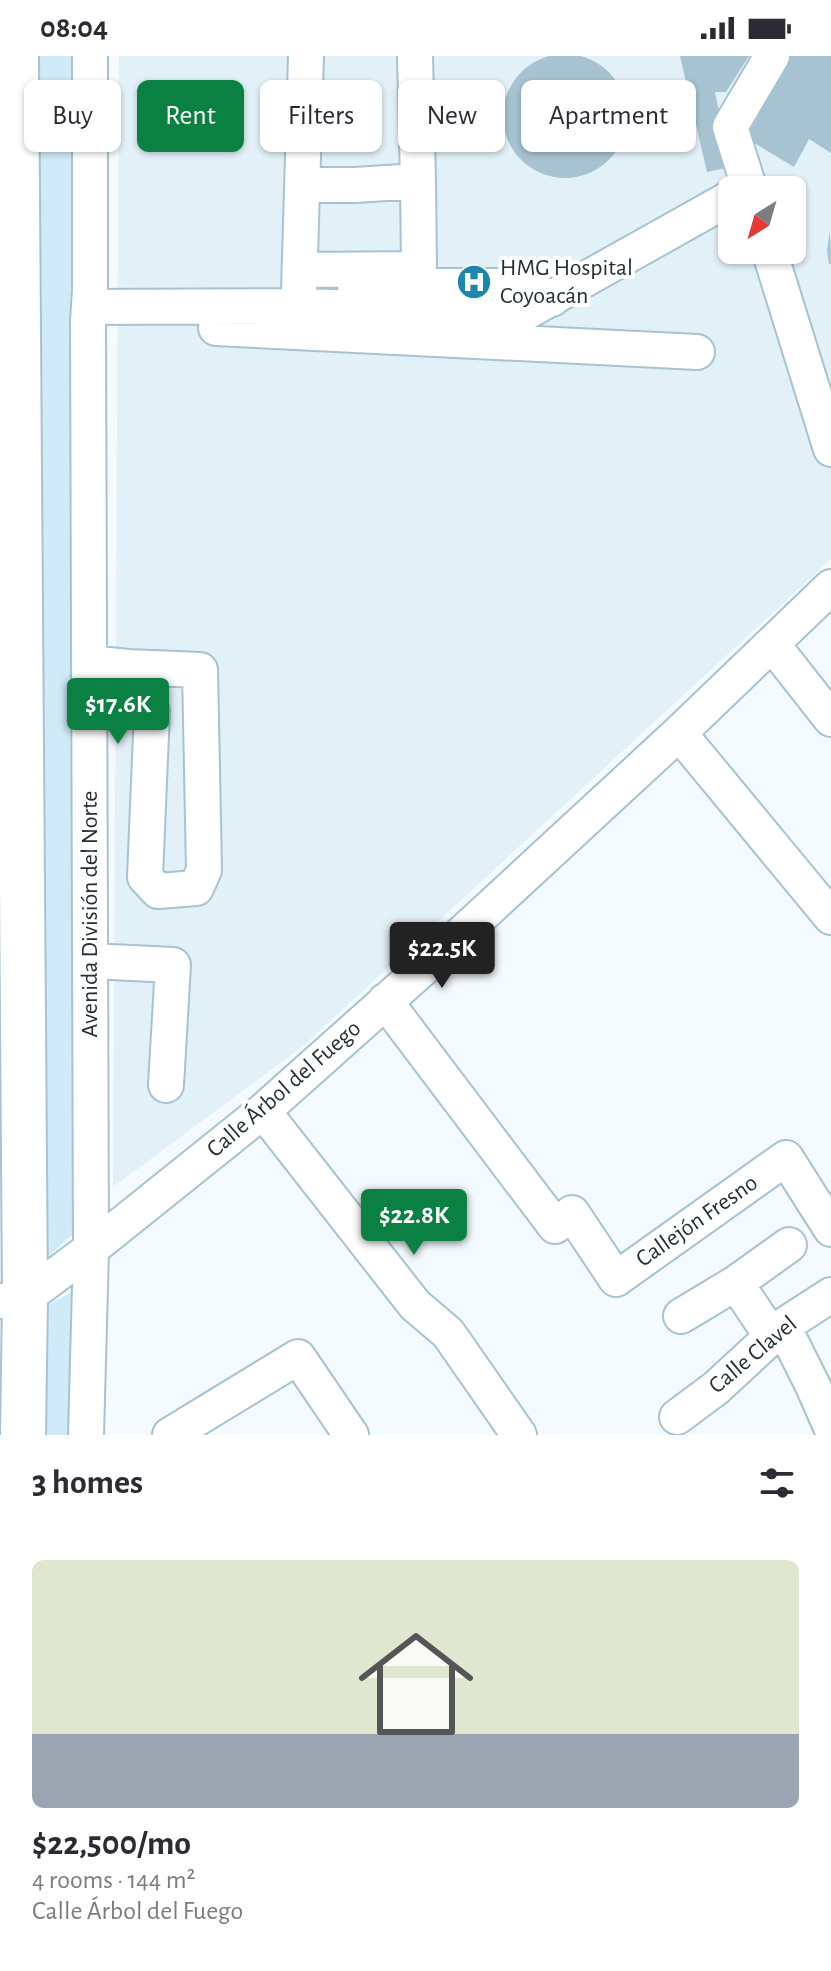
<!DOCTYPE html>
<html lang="en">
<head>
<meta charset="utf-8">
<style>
	body { margin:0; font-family:"Alegreya Sans",sans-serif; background:#f2f2f3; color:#2b2b33; height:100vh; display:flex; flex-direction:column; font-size:30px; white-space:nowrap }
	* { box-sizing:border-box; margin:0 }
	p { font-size:26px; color:#7c7c81 }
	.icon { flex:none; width:44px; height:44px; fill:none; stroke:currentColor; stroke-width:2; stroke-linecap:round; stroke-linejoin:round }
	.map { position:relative; height:1379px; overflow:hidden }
	.drawer { display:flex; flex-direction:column; background:#fff; flex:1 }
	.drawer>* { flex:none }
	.top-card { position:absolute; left:24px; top:24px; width:784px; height:72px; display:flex; gap:16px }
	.needle { width:52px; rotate:217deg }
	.tools { position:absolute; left:718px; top:120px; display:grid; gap:16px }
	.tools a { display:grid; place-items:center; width:88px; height:88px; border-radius:12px; background:#fff; box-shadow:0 2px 6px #0004; font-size:40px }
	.price { position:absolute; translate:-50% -68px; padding:0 18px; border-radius:8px; background:#0b8043; color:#fff; font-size:26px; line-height:52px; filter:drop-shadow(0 2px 4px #0008) }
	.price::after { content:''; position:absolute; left:50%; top:48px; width:24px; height:18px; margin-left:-12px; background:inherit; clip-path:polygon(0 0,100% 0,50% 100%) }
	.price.active { background:#222; color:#fff }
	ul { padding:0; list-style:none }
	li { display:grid; align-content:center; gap:16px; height:424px; padding:0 32px }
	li+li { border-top:2px solid #e1e1e2 }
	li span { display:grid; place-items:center; height:248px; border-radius:12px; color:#555 }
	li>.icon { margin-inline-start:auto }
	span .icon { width:144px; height:144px; fill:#fffc; stroke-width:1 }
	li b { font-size:34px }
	h2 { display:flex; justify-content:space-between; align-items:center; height:96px; padding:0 32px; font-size:34px }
	.chip { padding:0 28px; border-radius:12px; background:#fff; box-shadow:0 2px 6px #0004; font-size:28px; line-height:72px }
	.chip.active { background:#0b8043; color:#fff }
	.status { display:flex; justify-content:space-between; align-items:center; height:56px; padding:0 40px; background:#fff; direction:ltr }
	.status svg { height:22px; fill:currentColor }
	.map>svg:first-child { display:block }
</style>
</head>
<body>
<div class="status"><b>08:04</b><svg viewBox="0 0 49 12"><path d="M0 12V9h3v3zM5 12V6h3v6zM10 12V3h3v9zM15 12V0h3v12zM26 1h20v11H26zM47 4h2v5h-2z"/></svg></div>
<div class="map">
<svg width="831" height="1379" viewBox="0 0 831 1379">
	<rect width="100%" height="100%" fill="#f4fafd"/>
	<path fill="#e2f0f8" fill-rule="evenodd" d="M119 0H831V503L302 991 113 1131ZM732 134H792V194H732Z"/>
	<path fill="#d1eaf7" d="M35 0H76L74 1177 43 1205Z
		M75 1235 69 1379H33L36 1254Z"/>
	<path fill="#a7c3d1" d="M503 60a62 62 0 1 1 124 0a62 62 0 1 1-124 0Z
		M680 0H749L726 36H715L730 111 707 116Z
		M791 0H831V97L809 83 794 111 746 82Z
		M830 175 831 208H829L827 194Z"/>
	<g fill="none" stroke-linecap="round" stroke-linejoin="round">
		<g stroke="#a7c2d1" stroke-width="38">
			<path id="minor" d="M415 0 418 125
				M750 134 730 71 772 0
				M769 194 831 393
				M301 214 419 213 418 125 355 129H303
				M355 230H525L552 243
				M299 234 306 0
				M89 251 299 250 525 257 732 141
				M216 272 697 296
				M772 588 831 663
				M89 607 128 611 200 614 204 814 196 832 158 835 145 821 152 655 89 648
				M679 677 831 861
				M90 905 173 909 166 1029
				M385 945 555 1170 572 1157 616 1223 786 1102 831 1173
				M263 1055 415 1249 448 1277 519 1379
				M736 1227 789 1189
				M0 1245 25 1242 91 1193 263 1055 457 882 679 677 831 531
				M681 1260 736 1227 772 1281
				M783 1270 813 1330 831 1371
				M677 1361 716 1332 783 1270 831 1239
				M86 1379 91 1193 88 265 90 234V0
				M170 1379 298 1301 351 1379"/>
		</g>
		<g stroke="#a7c2d1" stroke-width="48">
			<path id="major" d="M16 0 25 1242 23 1379"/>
		</g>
		<use href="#minor" stroke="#fff" stroke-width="34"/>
		<use href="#major" stroke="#fff" stroke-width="44"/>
	</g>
	<defs>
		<g id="hospital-disc" transform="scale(1.8)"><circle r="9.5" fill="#1e85ae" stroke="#fff"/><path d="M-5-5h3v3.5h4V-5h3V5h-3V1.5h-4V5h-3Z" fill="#fff"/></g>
	</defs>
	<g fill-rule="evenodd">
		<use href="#hospital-disc" x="474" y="226"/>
	</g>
	<g text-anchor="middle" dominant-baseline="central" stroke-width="8" stroke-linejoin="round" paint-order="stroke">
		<g font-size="24" fill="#242f35" stroke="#fff" text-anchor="start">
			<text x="500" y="212">HMG Hospital<tspan x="500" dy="28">Coyoacán</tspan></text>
		</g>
		<g font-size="24" fill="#242f35" stroke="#fff">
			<text transform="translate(90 858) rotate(-90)">Avenida División del Norte</text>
			<text transform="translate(284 1033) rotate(-41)">Calle Árbol del Fuego</text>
			<text transform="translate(697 1165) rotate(-35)">Callejón Fresno</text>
			<text transform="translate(753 1299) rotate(-40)">Calle Clavel</text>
		</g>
	</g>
</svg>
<div class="tools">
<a><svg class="needle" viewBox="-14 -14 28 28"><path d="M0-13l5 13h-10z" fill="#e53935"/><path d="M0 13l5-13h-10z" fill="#7c7c81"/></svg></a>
</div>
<b class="price" style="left:118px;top:690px">$17.6K</b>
<b class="price active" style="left:442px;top:934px">$22.5K</b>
<b class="price" style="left:414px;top:1201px">$22.8K</b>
<div class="top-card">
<a class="chip">Buy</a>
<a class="chip active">Rent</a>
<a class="chip">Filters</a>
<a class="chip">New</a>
<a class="chip">Apartment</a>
</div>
</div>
<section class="drawer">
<h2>3 homes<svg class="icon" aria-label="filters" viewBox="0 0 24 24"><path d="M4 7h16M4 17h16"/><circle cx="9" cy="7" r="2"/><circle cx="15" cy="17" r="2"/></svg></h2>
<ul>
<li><span style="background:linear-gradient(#dfe7d0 70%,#9aa5b1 0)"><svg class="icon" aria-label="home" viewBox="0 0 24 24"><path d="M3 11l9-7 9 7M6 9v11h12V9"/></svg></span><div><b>$22,500/mo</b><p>4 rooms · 144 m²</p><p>Calle Árbol del Fuego</p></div></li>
</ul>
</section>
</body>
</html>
